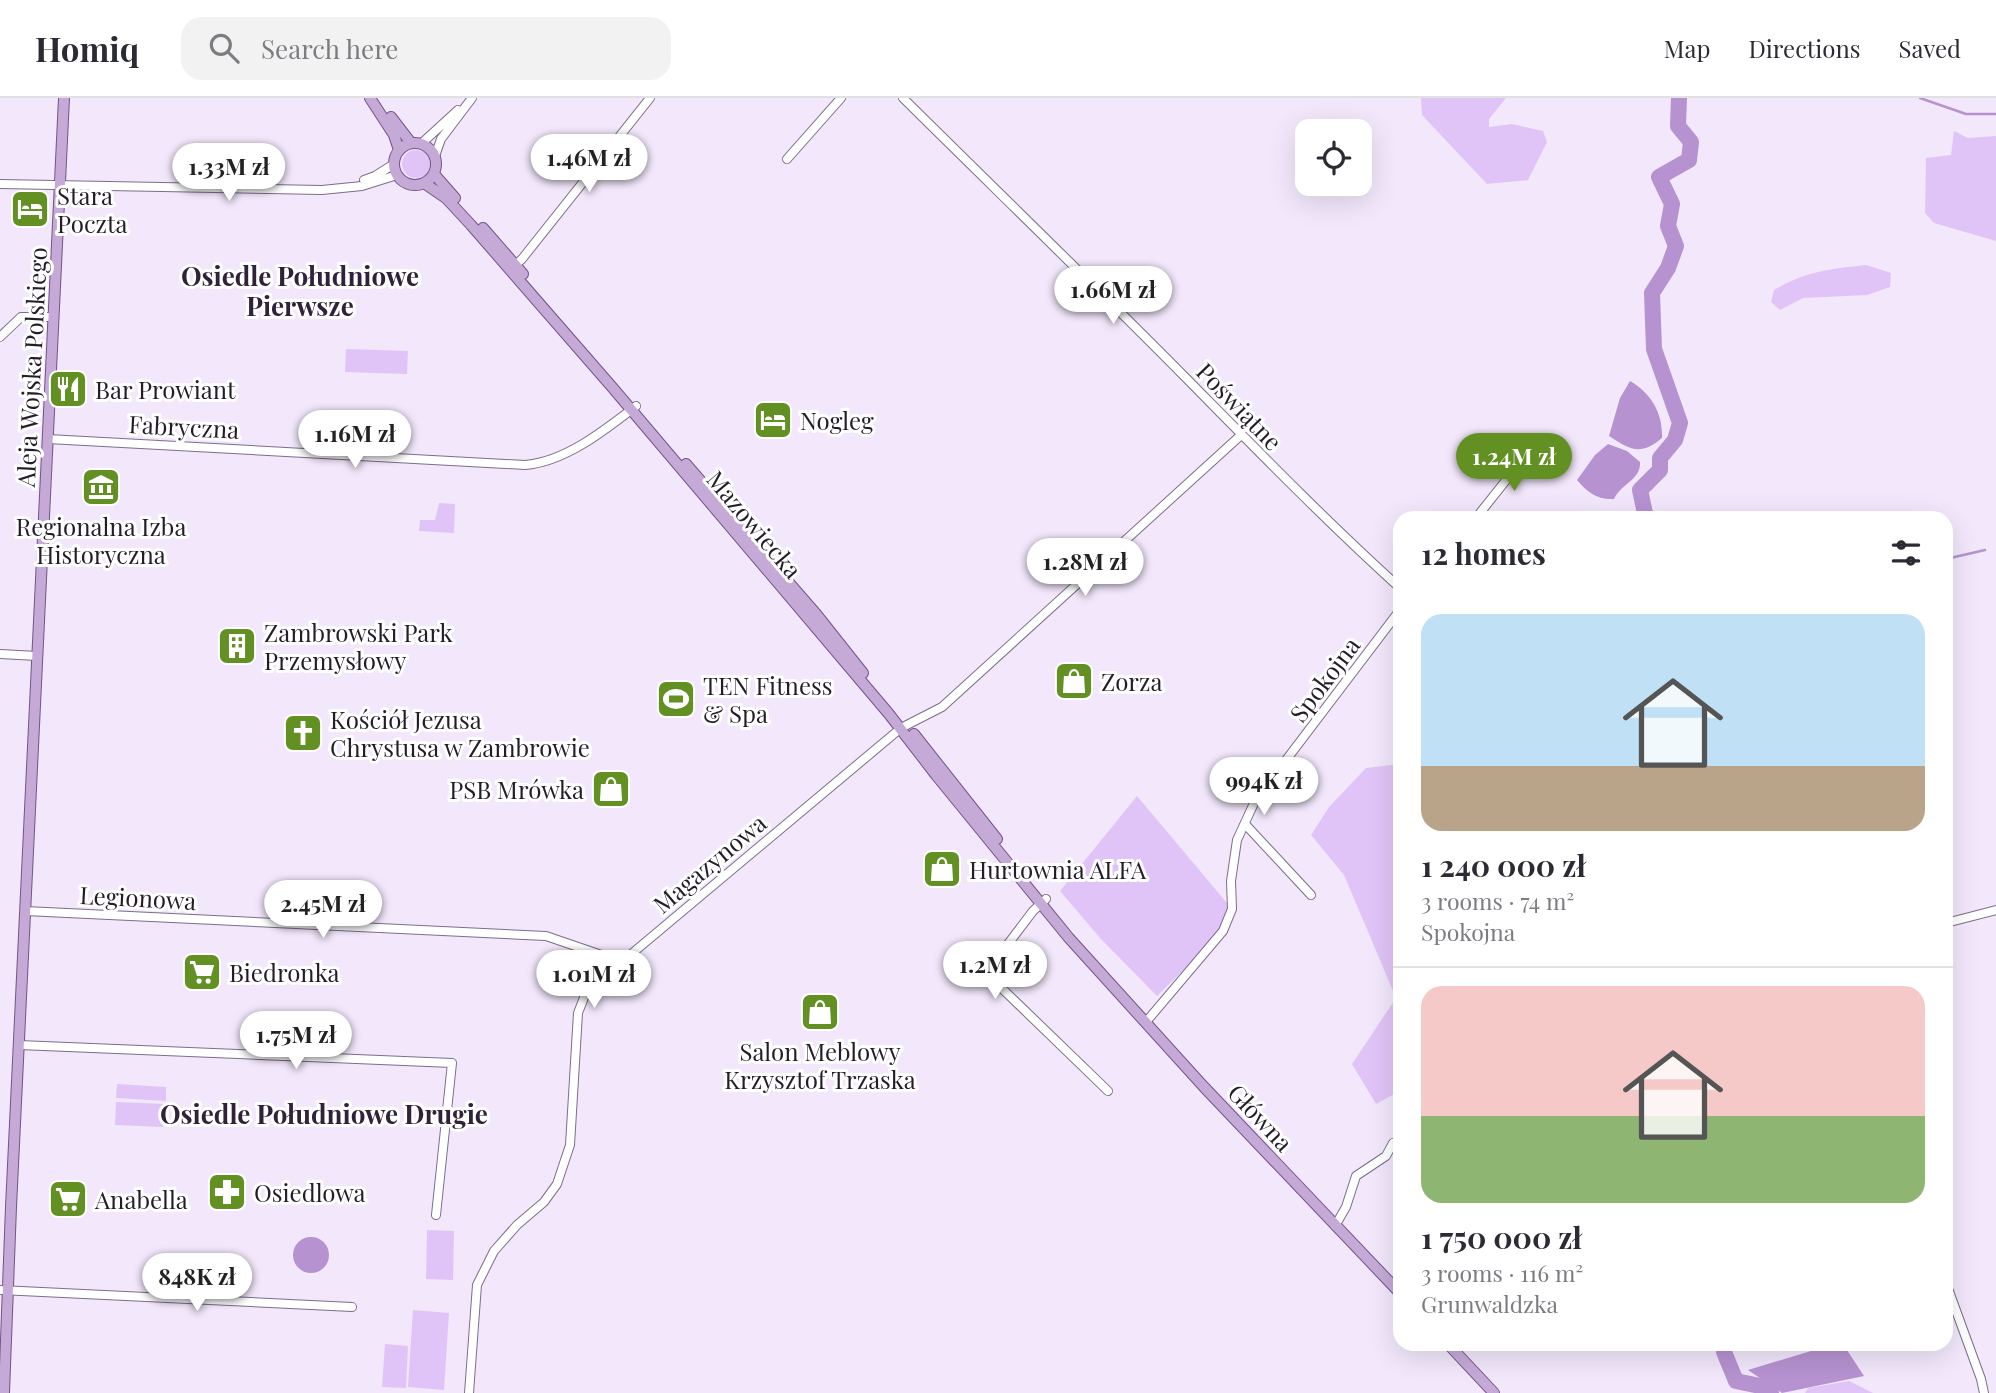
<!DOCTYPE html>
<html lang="en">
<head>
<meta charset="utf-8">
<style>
	body { margin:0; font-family:"Playfair Display",serif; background:#f2f2f3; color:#2b2b33; height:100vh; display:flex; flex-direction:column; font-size:26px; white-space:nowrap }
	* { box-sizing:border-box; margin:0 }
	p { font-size:23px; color:#7c7c81 }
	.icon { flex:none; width:38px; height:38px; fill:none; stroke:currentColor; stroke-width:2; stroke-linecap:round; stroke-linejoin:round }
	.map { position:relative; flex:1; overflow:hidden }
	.side { position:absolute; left:1393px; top:413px; width:560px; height:840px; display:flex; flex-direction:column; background:#fff; border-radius:21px; box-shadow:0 7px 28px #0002 }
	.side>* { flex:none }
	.fabs { position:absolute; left:1295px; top:21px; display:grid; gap:14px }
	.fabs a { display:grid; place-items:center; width:77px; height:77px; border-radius:14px; background:#fff; box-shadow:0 7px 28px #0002; font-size:35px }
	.price { position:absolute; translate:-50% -60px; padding:0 16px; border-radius:24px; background:#fff; color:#222; font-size:23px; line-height:46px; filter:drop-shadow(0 2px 4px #0008) }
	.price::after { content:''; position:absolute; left:50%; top:42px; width:21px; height:16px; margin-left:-10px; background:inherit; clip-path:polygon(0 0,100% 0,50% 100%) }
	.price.current { background:#629023; color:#fff }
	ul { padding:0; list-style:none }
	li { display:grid; align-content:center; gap:14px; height:371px; padding:0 28px }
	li+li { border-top:2px solid #e1e1e2 }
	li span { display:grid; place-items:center; height:217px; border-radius:21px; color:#555 }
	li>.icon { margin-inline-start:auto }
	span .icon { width:126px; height:126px; fill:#fffc; stroke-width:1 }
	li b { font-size:30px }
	h2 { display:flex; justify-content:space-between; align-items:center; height:84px; padding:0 28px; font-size:30px }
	header { display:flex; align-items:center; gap:42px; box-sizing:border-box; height:98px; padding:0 35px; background:#fff; border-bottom:2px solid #e1e1e2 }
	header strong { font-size:33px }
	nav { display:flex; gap:38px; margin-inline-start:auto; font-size:24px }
	.search { width:490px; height:63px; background:#f2f2f3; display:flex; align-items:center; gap:18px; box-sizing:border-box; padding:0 24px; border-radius:21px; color:#7c7c81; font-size:26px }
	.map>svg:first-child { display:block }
</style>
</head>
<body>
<header>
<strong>Homiq</strong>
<div class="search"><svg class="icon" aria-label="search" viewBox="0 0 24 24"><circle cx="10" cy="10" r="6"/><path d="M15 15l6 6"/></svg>Search here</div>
<nav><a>Map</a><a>Directions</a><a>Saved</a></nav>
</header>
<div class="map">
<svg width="1996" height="1295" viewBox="0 0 1996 1295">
	<rect width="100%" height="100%" fill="#f2e7fb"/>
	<path fill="#e1c4f7" d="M1421 0H1506L1489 21V29L1512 26 1543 33 1547 44 1528 82 1487 86 1422 17Z
		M1954 33 1968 40 1996 38V143L1934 125 1925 115 1926 60 1951 57Z
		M402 66a14 14 0 1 1 28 0a14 14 0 1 1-28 0Z
		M1866 167 1891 175 1890 189 1867 197 1803 200 1780 212 1771 204 1774 192C1806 173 1830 171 1866 167Z
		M346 251 408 253 407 276 345 274Z
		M439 405 455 406 454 435 419 433 420 422H435Z
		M1400 666V993L1376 1006 1352 966 1396 900 1344 777 1311 737 1329 709 1366 670Z
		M1137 698 1232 811 1223 833 1157 898 1100 840 1060 793Z
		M117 986 166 989V1003L116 1000Z
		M116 1004 164 1006 163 1029 115 1027Z
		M427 1132 454 1133 453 1182 426 1181Z
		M413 1212 449 1215 444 1292 408 1289Z
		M385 1246 408 1248 406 1290 382 1289Z
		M1849 1283 1873 1295H1805L1808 1290Z"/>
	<path fill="#b692d1" d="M1630 283C1651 295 1663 315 1662 340 1641 358 1630 352 1609 338L1620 300Z
		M1608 346 1627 353 1640 364C1641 382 1622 385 1614 401 1597 402 1587 394 1577 382L1595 357Z
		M293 1157a18 18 0 1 1 36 0a18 18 0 1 1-36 0Z
		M1834 1246H1843L1864 1278 1782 1295 1748 1272Z"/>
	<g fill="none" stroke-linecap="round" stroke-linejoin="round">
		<path stroke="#b692d1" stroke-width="2.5" d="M1920 0 1966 16H1996
			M1946 461 1985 452"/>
		<path stroke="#b692d1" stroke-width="16" d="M1646 420 1640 392 1660 372V360L1675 342 1680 325 1654 251 1652 195 1668 170 1676 148 1668 128 1672 106 1659 79 1689 62 1691 44 1678 28 1679 0
			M1726 1246 1724 1254 1736 1283 1760 1288 1771 1295"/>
		<g stroke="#7d6d8a" stroke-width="10">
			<path id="minor" d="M903 0C998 94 1093 186 1187 281 1257 352 1326 423 1400 490
				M422 45 458 12
				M435 58 441 41 472 0
				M787 61 841 0
				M364 82 375 78 394 66
				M0 86 322 92 362 88 397 77
				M512 170 522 161 650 0
				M0 239 21 219H54
				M48 341 525 367C565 364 605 332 636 308
				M1476 420 1511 376 1533 354
				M0 556 37 558
				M1245 726 1311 797
				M1046 801 1033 813 986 875 1108 993
				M25 813 546 838 622 864
				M1946 825 1996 812
				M1146 924 1223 833 1232 811 1231 783 1237 742 1255 703 1400 512
				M19 947 452 965 436 1117
				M1335 1128 1346 1109 1356 1078 1386 1058 1393 1045
				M1946 1185 1981 1281 1984 1295
				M0 1192 352 1209
				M469 1295 477 1187 494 1153 517 1127 544 1104 557 1086 570 1047 578 915 585 897 617 868 901 630 942 609 1240 338"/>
		</g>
		<g stroke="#735489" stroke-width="12">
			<path id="major" d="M370 0 394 37 399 52
				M391 19 411 45
				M394 66a21 21 0 1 1 42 0a21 21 0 1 1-42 0Z
				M434 76 455 100
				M424 85 446 100 471 127 612 289 889 616 936 677 1069 840 1204 989 1400 1195
				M483 130 523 176
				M686 366 817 517 863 575
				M914 636 997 741
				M1448 1246 1494 1295
				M4 1295 11 1109 64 0"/>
		</g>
		<use href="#minor" stroke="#fff" stroke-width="8"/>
		<use href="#major" stroke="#c5aad7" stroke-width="10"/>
	</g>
	<defs>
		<g id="hotel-square" transform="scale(2.0125)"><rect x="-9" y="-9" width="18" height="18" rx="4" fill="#629023" stroke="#fff"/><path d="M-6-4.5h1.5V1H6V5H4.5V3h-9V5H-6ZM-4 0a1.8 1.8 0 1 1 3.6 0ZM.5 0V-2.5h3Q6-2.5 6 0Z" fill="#fff"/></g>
		<g id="restaurant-square" transform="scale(2.0125)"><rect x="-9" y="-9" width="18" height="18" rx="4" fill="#629023" stroke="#fff"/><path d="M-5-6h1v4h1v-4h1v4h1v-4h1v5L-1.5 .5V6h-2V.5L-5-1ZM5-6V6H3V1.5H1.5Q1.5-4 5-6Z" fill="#fff"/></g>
		<g id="museum-square" transform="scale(2.0125)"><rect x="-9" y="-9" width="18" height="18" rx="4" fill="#629023" stroke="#fff"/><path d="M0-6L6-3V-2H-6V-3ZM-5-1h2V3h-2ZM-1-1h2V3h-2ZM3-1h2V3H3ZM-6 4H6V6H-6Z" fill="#fff"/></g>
		<g id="building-square" transform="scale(2.0125)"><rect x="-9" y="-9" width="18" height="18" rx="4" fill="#629023" stroke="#fff"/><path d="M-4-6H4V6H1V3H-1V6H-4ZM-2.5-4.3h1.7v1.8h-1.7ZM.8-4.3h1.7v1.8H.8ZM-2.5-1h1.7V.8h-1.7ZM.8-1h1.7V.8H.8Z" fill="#fff"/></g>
		<g id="shop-square" transform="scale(2.0125)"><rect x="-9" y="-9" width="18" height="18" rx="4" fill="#629023" stroke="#fff"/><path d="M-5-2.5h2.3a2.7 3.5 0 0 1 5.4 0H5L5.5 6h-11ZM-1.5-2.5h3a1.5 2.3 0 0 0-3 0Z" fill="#fff"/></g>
		<g id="stadium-square" transform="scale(2.0125)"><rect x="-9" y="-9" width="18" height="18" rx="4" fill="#629023" stroke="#fff"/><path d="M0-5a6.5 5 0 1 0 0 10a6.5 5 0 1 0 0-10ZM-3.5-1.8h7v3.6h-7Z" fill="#fff"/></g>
		<g id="church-square" transform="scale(2.0125)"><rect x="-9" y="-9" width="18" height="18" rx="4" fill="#629023" stroke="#fff"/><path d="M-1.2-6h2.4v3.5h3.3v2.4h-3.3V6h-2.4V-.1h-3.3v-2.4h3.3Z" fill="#fff"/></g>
		<g id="supermarket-square" transform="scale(2.0125)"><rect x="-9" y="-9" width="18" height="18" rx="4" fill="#629023" stroke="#fff"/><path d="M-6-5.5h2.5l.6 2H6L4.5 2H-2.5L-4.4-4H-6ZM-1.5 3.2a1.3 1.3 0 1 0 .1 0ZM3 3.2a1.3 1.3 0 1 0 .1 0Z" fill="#fff"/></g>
		<g id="pharmacy-square" transform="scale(2.0125)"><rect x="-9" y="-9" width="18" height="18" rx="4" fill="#629023" stroke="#fff"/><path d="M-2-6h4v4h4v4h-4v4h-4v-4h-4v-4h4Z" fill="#fff"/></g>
	</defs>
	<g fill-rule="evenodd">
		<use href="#hotel-square" x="30" y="111"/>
		<use href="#restaurant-square" x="68" y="291"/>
		<use href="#hotel-square" x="773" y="322"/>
		<use href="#museum-square" x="101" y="389"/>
		<use href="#building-square" x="237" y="548"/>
		<use href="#shop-square" x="1074" y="583"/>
		<use href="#stadium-square" x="676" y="601"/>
		<use href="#church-square" x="303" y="635"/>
		<use href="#shop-square" x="611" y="691"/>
		<use href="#shop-square" x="942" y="771"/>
		<use href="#supermarket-square" x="202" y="874"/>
		<use href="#shop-square" x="820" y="914"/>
		<use href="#pharmacy-square" x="227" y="1094"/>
		<use href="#supermarket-square" x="68" y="1101"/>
	</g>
	<g text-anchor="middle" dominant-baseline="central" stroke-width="6" stroke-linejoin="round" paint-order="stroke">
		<g font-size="24" fill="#241d29" stroke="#fff" text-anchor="start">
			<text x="57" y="97">Stara<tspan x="57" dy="28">Poczta</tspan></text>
			<text x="95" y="291">Bar Prowiant</text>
			<text x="800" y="322">Nogleg</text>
			<text x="101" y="428" text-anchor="middle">Regionalna Izba<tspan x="101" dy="28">Historyczna</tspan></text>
			<text x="264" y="534">Zambrowski Park<tspan x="264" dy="28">Przemysłowy</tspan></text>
			<text x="1101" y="583">Zorza</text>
			<text x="703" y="587">TEN Fitness<tspan x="703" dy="28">&amp; Spa</tspan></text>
			<text x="330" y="621">Kościół Jezusa<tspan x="330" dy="28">Chrystusa w Zambrowie</tspan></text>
			<text x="584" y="691" text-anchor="end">PSB Mrówka</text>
			<text x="969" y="771">Hurtownia ALFA</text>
			<text x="229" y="874">Biedronka</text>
			<text x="820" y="953" text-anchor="middle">Salon Meblowy<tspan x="820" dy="28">Krzysztof Trzaska</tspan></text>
			<text x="254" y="1094">Osiedlowa</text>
			<text x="95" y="1101">Anabella</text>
		</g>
		<g font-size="24" fill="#241d29" stroke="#fff">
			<text transform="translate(31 269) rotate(-87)">Aleja Wojska Polskiego</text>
			<text transform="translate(1240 308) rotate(46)">Poświątne</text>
			<text transform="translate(184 328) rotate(3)">Fabryczna</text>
			<text transform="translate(755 426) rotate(50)">Mazowiecka</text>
			<text transform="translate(1324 581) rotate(-53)">Spokojna</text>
			<text transform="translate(709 765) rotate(-40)">Magazynowa</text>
			<text transform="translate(138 799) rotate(3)">Legionowa</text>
			<text transform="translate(1261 1019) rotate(47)">Główna</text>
		</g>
		<g font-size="26" font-weight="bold" fill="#30223a" stroke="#fff">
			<text x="300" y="177">Osiedle Południowe<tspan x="300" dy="30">Pierwsze</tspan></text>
			<text x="324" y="1015">Osiedle Południowe Drugie</text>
		</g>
	</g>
</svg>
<div class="fabs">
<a><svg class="icon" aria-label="locate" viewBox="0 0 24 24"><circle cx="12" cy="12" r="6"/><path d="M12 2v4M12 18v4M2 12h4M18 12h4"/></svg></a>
</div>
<b class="price" style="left:589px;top:96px">1.46M zł</b>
<b class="price" style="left:229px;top:105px">1.33M zł</b>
<b class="price" style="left:1113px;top:228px">1.66M zł</b>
<b class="price" style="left:355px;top:372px">1.16M zł</b>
<b class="price current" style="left:1514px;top:395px">1.24M zł</b>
<b class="price" style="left:1085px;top:500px">1.28M zł</b>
<b class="price" style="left:1264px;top:719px">994K zł</b>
<b class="price" style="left:323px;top:842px">2.45M zł</b>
<b class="price" style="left:995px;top:903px">1.2M zł</b>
<b class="price" style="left:594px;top:912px">1.01M zł</b>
<b class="price" style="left:296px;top:973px">1.75M zł</b>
<b class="price" style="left:197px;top:1215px">848K zł</b>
<section class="side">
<h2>12 homes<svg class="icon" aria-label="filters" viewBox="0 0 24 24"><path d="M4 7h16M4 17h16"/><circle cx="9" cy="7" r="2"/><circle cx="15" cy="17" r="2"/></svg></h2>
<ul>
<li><span style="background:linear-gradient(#bfe0f5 70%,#b9a48a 0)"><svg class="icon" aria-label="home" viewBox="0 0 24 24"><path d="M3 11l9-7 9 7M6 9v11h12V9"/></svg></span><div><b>1 240 000 zł</b><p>3 rooms · 74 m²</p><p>Spokojna</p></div></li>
<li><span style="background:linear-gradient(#f6c9c9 60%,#8fb573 0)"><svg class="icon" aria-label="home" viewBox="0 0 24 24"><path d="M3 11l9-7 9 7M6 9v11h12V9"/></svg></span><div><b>1 750 000 zł</b><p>3 rooms · 116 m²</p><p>Grunwaldzka</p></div></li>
</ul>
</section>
</div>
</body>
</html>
